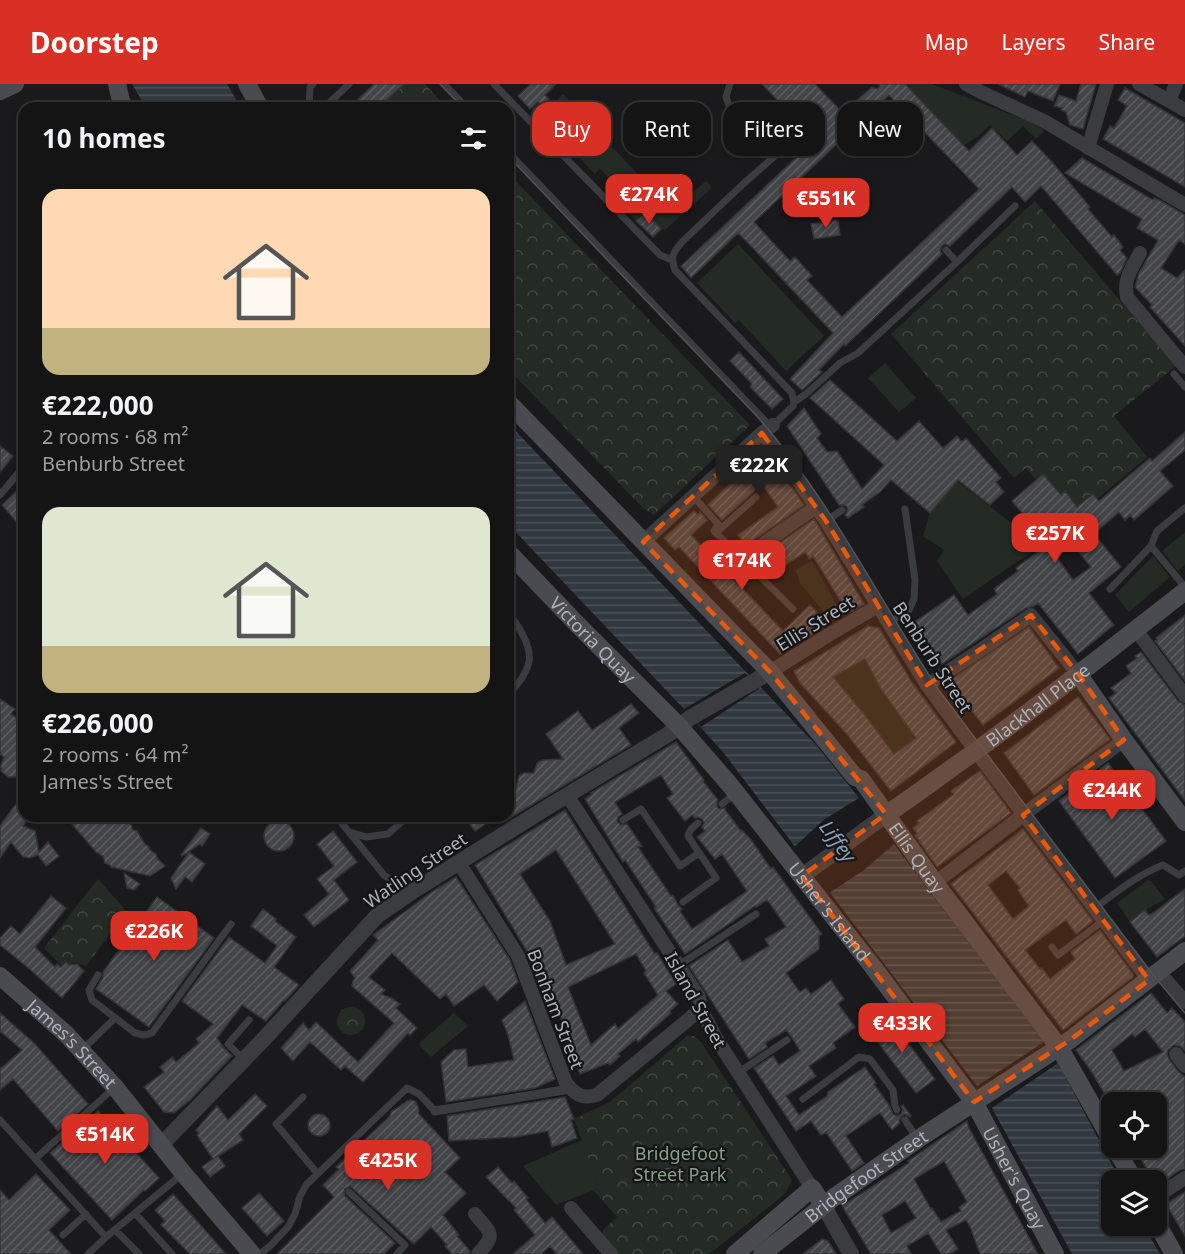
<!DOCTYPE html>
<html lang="en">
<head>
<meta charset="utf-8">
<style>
	body { margin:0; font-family:"Noto Sans",sans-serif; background:#1d1d1e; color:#f1f3f6; height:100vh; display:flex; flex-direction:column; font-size:22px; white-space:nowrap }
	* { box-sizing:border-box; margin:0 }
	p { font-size:20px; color:#9d9ea0 }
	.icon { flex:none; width:33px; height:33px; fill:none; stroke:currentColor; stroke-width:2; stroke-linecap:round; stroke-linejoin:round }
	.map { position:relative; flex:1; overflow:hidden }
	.details { position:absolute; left:18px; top:18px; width:496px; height:720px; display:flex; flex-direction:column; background:#141415; border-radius:18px; box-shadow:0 2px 4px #0004,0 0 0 2px #333334 }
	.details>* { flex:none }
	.banner { position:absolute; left:532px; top:18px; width:562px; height:54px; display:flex; gap:12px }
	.fabs { position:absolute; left:1101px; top:1008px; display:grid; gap:12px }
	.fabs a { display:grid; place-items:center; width:66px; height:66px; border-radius:12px; background:#141415; box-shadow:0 2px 4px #0004,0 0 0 2px #333334; font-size:30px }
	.price { position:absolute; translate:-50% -51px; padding:0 14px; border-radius:12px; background:#d93025; color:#fff; font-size:20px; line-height:39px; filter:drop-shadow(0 2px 3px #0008) }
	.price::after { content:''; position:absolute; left:50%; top:36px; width:18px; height:14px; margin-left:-9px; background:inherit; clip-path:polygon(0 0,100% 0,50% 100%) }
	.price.active { background:#222; color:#fff }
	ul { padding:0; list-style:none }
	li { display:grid; align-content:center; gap:12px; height:318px; padding:0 24px }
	li span { display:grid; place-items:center; height:186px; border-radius:18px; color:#555 }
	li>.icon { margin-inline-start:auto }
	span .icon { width:108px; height:108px; fill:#fffc; stroke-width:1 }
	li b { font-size:26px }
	h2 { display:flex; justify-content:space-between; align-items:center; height:72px; padding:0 24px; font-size:26px }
	.chip { padding:0 21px; border-radius:18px; background:#141415; box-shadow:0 2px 4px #0004,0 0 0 2px #333334; font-size:21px; line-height:54px }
	.chip.active { background:#d93025; color:#fff }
	header { display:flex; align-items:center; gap:36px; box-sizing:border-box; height:84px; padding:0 30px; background:#d93025; color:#fff }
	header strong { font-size:28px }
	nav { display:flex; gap:33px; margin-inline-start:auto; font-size:21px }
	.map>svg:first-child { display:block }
</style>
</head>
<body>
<header>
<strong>Doorstep</strong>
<nav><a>Map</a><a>Layers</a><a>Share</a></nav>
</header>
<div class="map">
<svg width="1185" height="1170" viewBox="0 0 1185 1170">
	<defs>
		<pattern id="park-crowns" width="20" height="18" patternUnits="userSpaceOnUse" patternTransform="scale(1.5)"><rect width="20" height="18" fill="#242b24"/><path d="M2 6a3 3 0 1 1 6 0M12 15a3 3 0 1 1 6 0" fill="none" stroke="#414742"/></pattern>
		<pattern id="water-rules" width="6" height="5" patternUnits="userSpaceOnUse" patternTransform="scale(1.5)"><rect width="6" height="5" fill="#30393f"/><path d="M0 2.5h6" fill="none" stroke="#4b5359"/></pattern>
		<pattern id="building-hatch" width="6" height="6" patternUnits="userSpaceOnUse" patternTransform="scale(1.5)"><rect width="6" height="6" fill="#444548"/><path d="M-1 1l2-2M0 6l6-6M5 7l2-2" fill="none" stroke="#5c5d60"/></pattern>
	</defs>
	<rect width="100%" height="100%" fill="#1a1a1c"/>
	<path fill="#242b24" d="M905 0H932L1038 41 1044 47 1036 55 1023 42 1007 57 990 41 977 53 964 61Z
		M563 10 671 126 706 97 712 104 665 146 661 145 646 128 636 137 615 112 621 105 600 85 595 90 540 33Z
		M738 160 824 252 786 287 739 236 735 239 697 199Z
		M885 279 916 314 899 328 868 294Z
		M957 397 1042 463 1021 475 963 515 937 477 944 466 923 452 930 429Z
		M1185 448V480L1178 487 1162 467Z
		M1153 472 1170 493 1129 528 1115 511Z
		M812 477 842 530 830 536 800 499 796 486Z
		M858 565 917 653 900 665 897 674 865 631 826 585 838 577 844 587 857 580 852 568Z
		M1148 796 1150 797H1151L1165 815 1145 826 1130 838 1117 819Z
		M454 929 468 942 431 973 418 960Z
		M582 1056 598 1101 597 1105 556 1121 523 1082Z"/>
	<path fill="url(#park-crowns)" d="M404 0H425L447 24H378Z
		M508 89 750 341 654 431 642 423 509 286Z
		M1035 117 1176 282 1114 332 1147 373 1097 415 1077 423 1065 408 1061 411 1043 390 1036 396 1026 384 1014 394 891 250Z
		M98 795 127 828 86 882 74 878 64 884 44 864Z
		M337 937a14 14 0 1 1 28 0a14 14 0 1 1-28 0Z
		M687 952H694L701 958 792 1096 786 1108 775 1118 709 1170H619L602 1151 603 1146 617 1133 594 1107 597 1105 598 1101 574 1035 610 1018Z"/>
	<path fill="url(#water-rules)" d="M132 0H227L241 24H146Z
		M508 339 816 661 859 714 1044 958 1058 979 1120 1096H1112V1142H1144L1160 1170H1072L992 1024 977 1002 723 668 684 625 509 441Z"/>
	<path fill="#1a1a1c" d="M745 589 760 604 701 643 684 625Z
		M859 714 894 760 864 786 829 809 794 763 825 735Z
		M1044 958 1058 979 992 1024 977 1002Z"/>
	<path fill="url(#building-hatch)" stroke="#343437" stroke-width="1.5" fill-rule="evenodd" d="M374 0H404L378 24H349Z
		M531 0H556L545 11 562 30 555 36 538 18 530 25 518 12Z
		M762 0H815L843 29 872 3 877 5 880 2 878 0H905L969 67 992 44 1017 71 1032 57 1052 78 1090 123 1088 125 1112 153 1114 151 1123 163 1120 166 1127 174 1120 189 1117 191 1041 102 1025 118 1012 103 950 162 945 160 942 162 940 167 942 170 845 262 844 260 819 286 822 288 802 306 790 295 833 249 751 162 738 149 691 194 681 182 815 56ZM889 11 979 105 842 233 807 196 812 192 795 173 790 177 754 138Z
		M998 0H1060L1053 17 1028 7 1025 13Z
		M1081 0H1096L1083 45 1070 41 1066 28 1061 26 1062 24 1054 22 1059 11 1076 17Z
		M1125 4 1185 39V103L1103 55 1110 42 1114 44 1127 22 1118 16Z
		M1082 74 1153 116 1154 114 1161 117 1185 131V160L1179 156 1161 184 1177 194 1185 186V262L1150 223 1152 221 1135 203 1139 189 1158 156 1137 144 1142 135 1065 89Z
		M646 128 661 145 653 153 636 137Z
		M838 136 840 151 814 155 811 140Z
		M739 268 783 315 772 325 750 303 752 300 730 277Z
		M830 296 897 357 919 337 943 364 957 352 962 358 966 354 1001 394 996 398 1004 408 990 421 958 396 930 429 891 396 881 407 862 421 864 423 848 434 845 431 847 428V423L844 421H839L787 342 804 324 821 350 817 354 827 368 837 367 862 405 884 381 810 314Z
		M1185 348V366L1160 387 1173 402 1134 436 1130 431 1125 436 1119 428 1094 450 1121 483 1089 509 1114 541 1078 570 1038 519 1034 522 1026 524 942 580 913 539 954 511 968 531 997 510 994 505 1018 487 1016 484 1048 460 1012 417 1043 390 1061 411 1065 407 1077 423 1093 410 1099 417 1150 374 1152 377ZM1071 459 1091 483 1073 496 1056 472Z
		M0 362 13 372 0 388Z
		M764 366 771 373 804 421 755 455 752 459 751 463 749 460 746 462 738 451 778 423 762 400 722 436 708 421Z
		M24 400V447L2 421Z
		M694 427 698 431 700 428 707 436 691 451 783 547 810 521 828 540 780 570 679 463 675 466 664 454Z
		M814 435 864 520 848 529 813 472 810 475 805 468 770 491 755 470 760 471 765 469Z
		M1185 531V597L1155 557 1157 556 1156 554Z
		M868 542 879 544 911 597 956 658 891 707 846 649 800 599 794 587ZM865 575 881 605 916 654 894 670 865 631 833 593Z
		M1029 543 1059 584 983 641 949 597Z
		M1141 568 1178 617 1185 621V717L1109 614 1116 609 1111 604 1131 589 1126 582 1137 574 1135 572Z
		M1078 613 1110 655 1034 711 1004 669Z
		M0 615 15 625 11 630 24 639V693H8L1 687V681L4 673 0 670Z
		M631 620 639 629 619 644 631 661 508 735V708L514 713 519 692 524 689H534L537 679 542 676 563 675 546 650 578 627 592 646Z
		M676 658 704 696 703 697 718 716 717 718V723L720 725 725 724V726L741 747 742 746 752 757 771 785 773 783 822 850 819 852V865L786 889 800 908 806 904 811 910 831 896 844 915 838 920 855 943 833 959 836 964 809 982 816 992 786 1012 799 1031 827 1012 828 1008 865 983 876 999 874 1000 889 1021 893 1030 897 1032 901 1030 903 1026 901 1022 903 1021 911 1032 910 1033 905 1030 902 1032 899 1036 900 1039 892 1046 880 1029 846 1052 864 1079 852 1087 826 1048 821 1051 811 1037 796 1047 754 984 773 972 779 981 800 967 791 952 786 946 765 959 767 963 749 975 689 882 728 856 742 878 769 862 765 855 786 843 774 825 767 816 756 823 755 822 685 870 654 824 656 823 625 776 623 778 585 715 592 710 591 709ZM661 691 673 710 667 714 685 737 692 731 695 734 698 733 702 735 704 739 702 743 705 747 697 753 715 775 722 770 747 807 692 845 680 827 682 825 678 821 673 811 671 812 638 763 642 762 627 740 621 741 617 737 618 733 622 730 615 718Z
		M1108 679 1166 757 1115 794 1059 717Z
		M980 687 1011 729 937 783 915 751 917 749 913 744 919 739 917 737 954 710 951 707Z
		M24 709V732H30L23 742 35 747 39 768 48 758 59 772 46 782 38 771 29 774 23 773 11 758 0 774V742Z
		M565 726 654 869H657L676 900 666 907 678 920 670 927 671 929 638 958 636 955 618 970 620 972 610 981 608 979 580 990 566 955 569 954 552 912 546 915 533 884 536 882 475 781ZM556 766 615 860 566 881 550 837 520 790ZM636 870 646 887 644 889 658 911 618 945 615 940 591 961 568 903Z
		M65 732H122L131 740 133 746 137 747 144 759 149 763 150 766 156 770 157 774 165 782 150 792 111 783 110 781 105 779 103 772 96 768Z
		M464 732H497L475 747Z
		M264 752a15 15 0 1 1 30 0a15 15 0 1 1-30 0Z
		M201 744 210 750 202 762 200 760 182 772 181 771Z
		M1023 745 1093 837 1076 850 1066 836 1025 866 1040 885 1042 884 1050 895 1075 875 1071 868 1100 846 1133 890V893L1063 946 951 800ZM1006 787 1020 804 1018 806 1029 822 1013 835 988 801Z
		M333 747 357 778 334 796 349 816 314 843 304 831 329 810 317 795 334 782 317 760Z
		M189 768 205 780 192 798 185 793 176 805 171 794Z
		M124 789 140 800 134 806 127 804Z
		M456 793 510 876 518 898 497 917 484 901 454 922 446 910 440 915 392 869 369 893 385 906 381 910 393 915 400 920 396 924 417 944 410 951 408 949 363 998 345 982 341 986 310 958 293 977 281 964 303 939 309 946 316 938 358 978 394 939 352 902 353 897 355 894 350 887 378 856 373 851 377 848 433 807Z
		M1185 805V852L1157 873 1130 838 1145 826 1149 831 1153 829Z
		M51 812 66 824 35 863 55 883 57 880 61 883 66 878 69 881 77 880 84 887 62 914 26 882 0 861V854L11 842 20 850Z
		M157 813 214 854 149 943 96 905 103 893V888Z
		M263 825 276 835 275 837 296 853 274 883 299 901 285 917 284 916 266 937 242 921 217 954 224 964 232 972 190 1016 174 1029 164 1028 144 1003 164 988 160 983 172 973 176 978 199 959 196 955 213 940 182 917 229 853 265 879 277 862 251 842Z
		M1151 909 1167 929 1172 924 1185 938V967L1180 962 1174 961 1168 966 1167 970 1169 975 1178 987 1185 993V1085L1180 1086 1157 1102 1156 1096H1154L1134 1064H1156V1018H1112V1022L1091 987 1076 966ZM1145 945 1163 968 1124 987 1112 966 1132 950 1135 953Z
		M525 917 555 995 535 1004 446 1018 441 978 454 966 466 965 468 983 514 976 508 951 502 936Z
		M0 929 35 960 88 1020 58 1047 13 995 0 1006V985L22 966 0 947Z
		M887 931 935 995 916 1009 868 945Z
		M255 1010 267 1022 239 1050 243 1056 218 1072 225 1082 210 1093 202 1083 217 1072 213 1075 197 1051 199 1049 196 1046 217 1022 228 1036Z
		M565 1013 574 1035 571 1036 577 1054 552 1063 548 1047 516 1053 449 1057 447 1032Z
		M411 1016 415 1017 418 1022 419 1030 460 1074 445 1088 466 1109 443 1131 459 1151 457 1152 470 1167 469 1170H452L445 1162 447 1161 431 1143 414 1160 350 1102 345 1105 344 1109 345 1112 395 1159 384 1170H277L334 1113 323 1101 339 1085 336 1083 389 1033 392 1027 397 1024 407 1017Z
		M98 1027 159 1094 145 1107 144 1106 112 1136 50 1069Z
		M308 1041a11 11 0 1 1 22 0a11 11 0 1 1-22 0Z
		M967 1037 969 1044 1038 1170H980L971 1145 966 1136 946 1146 958 1165 950 1170H941L928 1149 907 1162 911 1170H871L842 1122 909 1079 908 1077ZM944 1077 967 1118 959 1123 961 1127 941 1138 932 1124 931 1125 914 1095ZM905 1117 916 1134 891 1149 882 1131Z
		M498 1083 512 1099 514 1097 528 1114 526 1115 545 1139 552 1133 583 1170H557L550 1162 541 1170H513L535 1151 514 1126 516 1124 486 1093Z
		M36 1090 70 1126 49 1146 71 1170H0V1106L9 1116Z
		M1185 1108V1152L1166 1120Z
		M259 1109 284 1137 267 1152 242 1124Z
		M173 1110 204 1145 226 1170H190L161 1141 165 1137 155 1126Z
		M822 1155 828 1157 836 1170H803Z"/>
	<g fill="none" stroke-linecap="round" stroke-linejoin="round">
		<path stroke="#3b3c40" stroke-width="7" d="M444 0 467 24
			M494 0 660 171 672 176
			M730 0 726 13 731 27 776 71 743 100 682 158C673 169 670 172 675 186L792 309 794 318 793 322 773 341
			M309 24 310 3 313 0
			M315 24 327 21 349 0
			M508 68 770 342
			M946 166 957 178
			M1174 290 1185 303
			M794 318 806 310 840 279 858 269 957 178 1015 122
			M0 411 24 382
			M693 412 718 440 714 447 793 525
			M1185 424 1157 447 1151 462 1185 503
			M826 437 842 426
			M716 449 756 413
			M1110 505 1151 462
			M508 529C518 540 532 563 529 578 526 591 516 602 508 612
			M889 539 909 526 914 515 915 496 905 425
			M722 720 736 709
			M336 732 384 791 398 800 405 810
			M623 736 641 725 680 782 699 769
			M350 748 366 753 388 750 408 732
			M683 818 716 794 688 752 691 745 698 739
			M1095 824C1116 808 1139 790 1163 781L1179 791 1185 787
			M1052 863 1058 871 1104 836
			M679 881 756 830
			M98 891 89 906 92 916 135 949 144 951 152 949 231 840
			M81 967 115 934
			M244 976 228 960 249 936
			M739 988 787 956
			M303 1013 276 1040 317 1089
			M803 1015 859 973 870 975 893 1006 895 1022 897 1026
			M0 1036 106 1153 181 1091
			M905 1036 916 1053
			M35 1075 115 1003
			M349 1108 405 1161 397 1170
			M135 1129 172 1170
			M115 1146 139 1170
			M63 1151 86 1130
			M88 1170 106 1153
			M260 1170 270 1162 288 1143 295 1130 300 1112 307 1100 407 1004 419 1010 435 1027"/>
		<path stroke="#3b3c40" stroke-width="9" d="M435 1027 570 1005"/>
		<path stroke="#3b3c40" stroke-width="14" d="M966 0 983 9 1044 37 1185 121
			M1139 0 1185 26
			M1169 17 1176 0
			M1088 64 1107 0
			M1140 169C1132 184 1123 195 1127 213L1185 283
			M762 349 778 368 826 437 927 601 993 690 1149 896
			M643 458 762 349 773 341
			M760 462 816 423
			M1136 546 1185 612
			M770 588 830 550 878 522
			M927 601 982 565 1031 531 1079 591
			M567 711 699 913 701 925 716 954 812 1104
			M459 779 518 872 566 999C576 1011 581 1015 597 1011L701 925
			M935 799 1023 731 1124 656
			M1159 888 1185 918
			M1176 970 1185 982
			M1156 1113 1185 1094
			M571 1124 611 1170
			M475 1130C491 1150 497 1149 478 1170"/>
		<path stroke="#3b3c40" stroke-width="16" d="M802 792 887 730
			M161 1061 262 957 377 832 413 807 551 721 667 651 690 634 770 588
			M823 1121 851 1170"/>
		<g stroke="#494b50" stroke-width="18">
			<path d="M117 0 121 17 125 24"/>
			<path d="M247 0 260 24"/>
			<path d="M0 7 15 0"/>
			<path id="s1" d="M508 318 770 588 855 693 861 695 935 799 1059 963 1112 1057"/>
			<path id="s2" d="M508 468 577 540 679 642 697 663 730 701 873 883 974 1018 1055 1170"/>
			<path d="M1079 591 1124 656 1185 738"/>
			<path id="s3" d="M887 730C914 712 939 693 966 674 1040 621 1112 564 1185 507"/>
			<path id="s4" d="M0 892 66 950 115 1003 183 1089 252 1170"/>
			<path d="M1115 1064 1134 1096"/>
			<path d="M1156 1138 1174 1170"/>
			<path d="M735 1170 812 1104 823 1121"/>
			<path id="s5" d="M762 1170 833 1114 918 1055 1070 956 1185 867"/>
		</g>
		<path stroke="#505257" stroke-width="1.5" d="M440 0 463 24
			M508 72 755 330C829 413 878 514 938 605L1154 892 1185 929"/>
	</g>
	<path fill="#e8590c" fill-opacity="0.2" stroke="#e8590c" stroke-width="4.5" stroke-dasharray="12 8" stroke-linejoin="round" d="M762 349 826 437 927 601 1031 531 1079 591 1124 656 1023 731 1149 896 1070 956 974 1018 802 792 886 730 770 588 643 458Z"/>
	<g text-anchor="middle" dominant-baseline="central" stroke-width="4.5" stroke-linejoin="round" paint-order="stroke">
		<g font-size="18" fill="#adb2ba" stroke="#151517">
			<text transform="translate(815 539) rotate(-32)">Ellis Street</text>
			<text stroke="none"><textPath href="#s2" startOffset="122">Victoria Quay</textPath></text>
			<text transform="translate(933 573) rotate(57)">Benburb Street</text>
			<text stroke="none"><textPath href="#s3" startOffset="186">Blackhall Place</textPath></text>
			<text stroke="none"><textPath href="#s1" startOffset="614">Ellis Quay</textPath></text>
			<text transform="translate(415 786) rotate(-34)">Watling Street</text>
			<text stroke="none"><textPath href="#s2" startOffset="483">Usher's Island</textPath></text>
			<text transform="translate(696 916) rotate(61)">Island Street</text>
			<text transform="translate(556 925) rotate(69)">Bonham Street</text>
			<text stroke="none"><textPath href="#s4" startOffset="99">James's Street</textPath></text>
			<text stroke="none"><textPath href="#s5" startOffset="130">Bridgefoot Street</textPath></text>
			<text stroke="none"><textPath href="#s2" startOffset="808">Usher's Quay</textPath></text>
		</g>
		<g font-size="18" fill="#86a386" stroke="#151517">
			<text x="680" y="1069">Bridgefoot<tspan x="680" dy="21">Street Park</tspan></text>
		</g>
		<g font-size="20" font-style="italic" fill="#87a0b2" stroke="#151517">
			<text transform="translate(838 757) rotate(54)">Liffey</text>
		</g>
	</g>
</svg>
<div class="fabs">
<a><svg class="icon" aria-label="locate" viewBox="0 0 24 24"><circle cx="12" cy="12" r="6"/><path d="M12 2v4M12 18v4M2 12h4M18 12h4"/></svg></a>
<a><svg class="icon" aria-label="layers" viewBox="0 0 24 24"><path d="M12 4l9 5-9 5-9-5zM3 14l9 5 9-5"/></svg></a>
</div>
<b class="price" style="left:649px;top:141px">€274K</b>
<b class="price" style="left:826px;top:145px">€551K</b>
<b class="price active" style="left:759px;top:412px">€222K</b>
<b class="price" style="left:1055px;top:480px">€257K</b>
<b class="price" style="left:742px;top:507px">€174K</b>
<b class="price" style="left:1112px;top:737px">€244K</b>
<b class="price" style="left:154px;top:878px">€226K</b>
<b class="price" style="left:902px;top:970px">€433K</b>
<b class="price" style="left:105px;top:1081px">€514K</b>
<b class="price" style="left:388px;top:1107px">€425K</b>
<div class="banner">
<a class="chip active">Buy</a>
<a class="chip">Rent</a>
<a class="chip">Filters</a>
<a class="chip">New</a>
</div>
<section class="details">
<h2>10 homes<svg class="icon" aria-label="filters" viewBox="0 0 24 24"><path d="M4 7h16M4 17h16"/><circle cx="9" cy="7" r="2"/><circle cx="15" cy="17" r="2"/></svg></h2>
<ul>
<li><span style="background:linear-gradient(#ffd9b3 75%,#c2b280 0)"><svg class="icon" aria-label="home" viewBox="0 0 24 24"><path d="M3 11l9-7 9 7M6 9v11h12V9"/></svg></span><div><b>€222,000</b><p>2 rooms · 68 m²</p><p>Benburb Street</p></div></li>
<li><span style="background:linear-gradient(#dfe7d0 75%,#c2b280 0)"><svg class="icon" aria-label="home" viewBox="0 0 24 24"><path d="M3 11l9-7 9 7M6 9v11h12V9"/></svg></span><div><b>€226,000</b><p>2 rooms · 64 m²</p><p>James's Street</p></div></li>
</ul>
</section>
</div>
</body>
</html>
